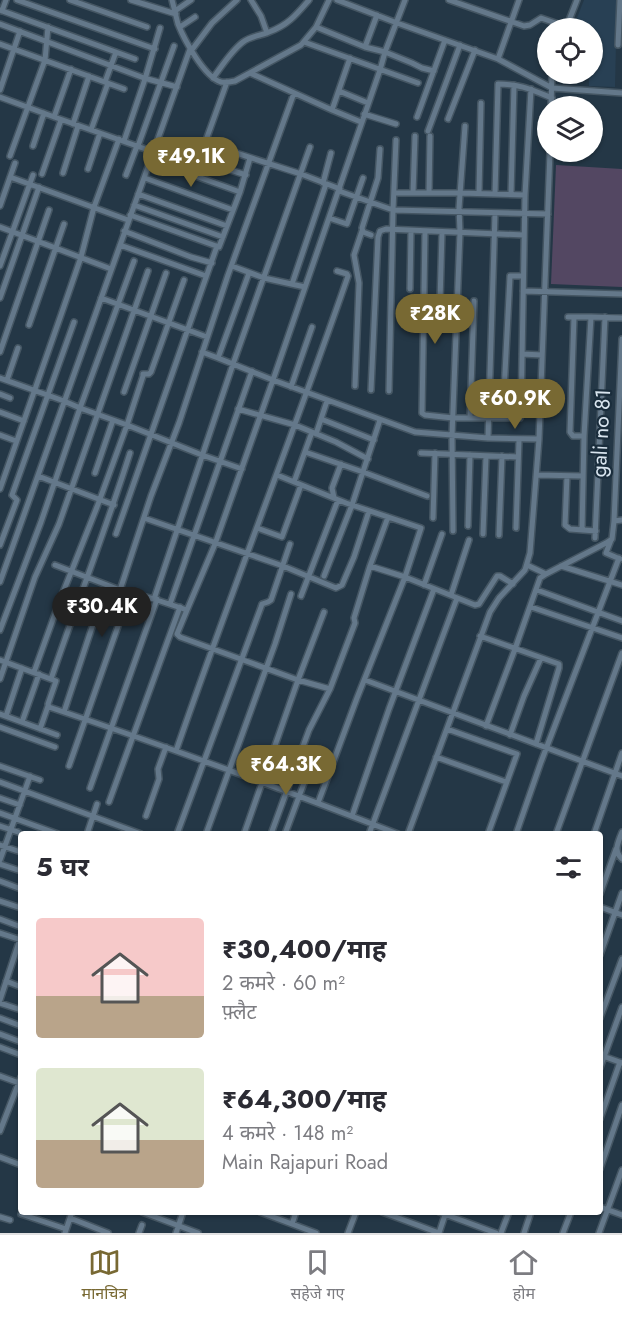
<!DOCTYPE html>
<html lang="hi">
<head>
<meta charset="utf-8">
<style>
	body { margin:0; font-family:Jost,"Noto Sans Devanagari",sans-serif; background:#f7f7f7; color:#2b2b33; height:100vh; display:flex; flex-direction:column; font-size:22px; white-space:nowrap }
	* { box-sizing:border-box; margin:0 }
	p { font-size:20px; color:#7c7c81 }
	.icon { flex:none; width:33px; height:33px; fill:none; stroke:currentColor; stroke-width:2; stroke-linecap:round; stroke-linejoin:round }
	.map { position:relative; flex:1; overflow:hidden }
	.details { position:absolute; left:18px; top:831px; width:585px; height:384px; display:flex; flex-direction:column; background:#fff; border-radius:6px; box-shadow:0 2px 4px #0004 }
	.details>* { flex:none }
	.fabs { position:absolute; left:537px; top:18px; display:grid; gap:12px }
	.fabs a { display:grid; place-items:center; width:66px; height:66px; border-radius:50%; background:#fff; box-shadow:0 2px 4px #0004; font-size:30px }
	.price { position:absolute; translate:-50% -51px; padding:0 14px; border-radius:21px; background:#786933; color:#fff; font-size:20px; line-height:39px; filter:drop-shadow(0 2px 3px #0008) }
	.price::after { content:''; position:absolute; left:50%; top:36px; width:18px; height:14px; margin-left:-9px; background:inherit; clip-path:polygon(0 0,100% 0,50% 100%) }
	.price.selected { background:#222; color:#fff }
	ul { padding:0; list-style:none }
	li { display:flex; align-items:center; gap:18px; height:150px; padding:0 18px }
	li span { display:grid; place-items:center; flex:none; width:168px; height:120px; border-radius:6px; color:#555 }
	li>.icon { margin-inline-start:auto }
	span .icon { width:72px; height:72px; fill:#fffc; stroke-width:1 }
	li b { font-size:26px }
	h2 { display:flex; justify-content:space-between; align-items:center; height:72px; padding:0 18px; font-size:26px }
	.tabs { display:flex; justify-content:space-around; align-items:center; height:84px; border-top:2px solid #e1e1e2; background:#fff; font-size:16px; color:#7c7c81 }
	.tabs a { display:grid; justify-items:center; gap:3px }
	.tabs .selected { color:#786933 }
	.map>svg:first-child { display:block }
</style>
</head>
<body>
<div class="map">
<svg width="622" height="1233" viewBox="0 0 622 1233">
	<rect width="100%" height="100%" fill="#243746"/>
	<path fill="#284054" d="M584 0H617L615 87 589 86V74H592V28H573Z"/>
	<path fill="#534762" d="M556 165 622 169V287L551 284Z"/>
	<g fill="none" stroke-linecap="round" stroke-linejoin="round">
		<g stroke="#455663" stroke-width="8">
			<path id="street" d="M17 0 155 49
				M70 0 147 27
				M131 0 176 14
				M172 0C174 8 176 16 178 24 184 39 204 77 221 82 225 83 230 82 235 81L301 45 316 27 329 0
				M251 0 261 16 267 33
				M337 0 397 23 498 59 552 88 622 93
				M449 0 524 26 530 25 541 18 567 27
				M0 10 135 59
				M2 11 6 0
				M175 11 191 0
				M0 24 144 78 177 87
				M180 27 195 17
				M316 27 365 47 385 52 412 63 422 68 434 71
				M566 28 577 0
				M304 42 418 83
				M0 44 124 89
				M618 45 620 0
				M365 47 377 15
				M191 51 212 23 237 0
				M350 58 332 110 361 122
				M498 59 519 0
				M250 73 332 110
				M213 78C222 66 231 51 243 42 251 36 260 36 269 32 288 25 296 15 309 0
				M105 82 116 52
				M0 90 20 31
				M339 91 368 103
				M0 97 57 118 154 152
				M551 106 552 74
				M364 114 396 124
				M54 117 71 69
				M417 117 445 40
				M448 119 475 50
				M73 124 89 76
				M91 130 108 83
				M428 131 460 45
				M124 141 145 79 160 28
				M205 143 301 174 340 189
				M33 146 44 113
				M138 146 174 46
				M10 156 45 60 48 27
				M151 160 240 192
				M199 160 246 175
				M88 169 100 133
				M63 173 78 126
				M42 174 61 120
				M126 175 137 146
				M193 176 227 82
				M10 177 128 220
				M145 178 233 210
				M323 183 331 153
				M339 191 393 210 548 214
				M394 193H461L525 195
				M413 193 415 136
				M429 193 430 136
				M479 193 481 103
				M138 194 227 226
				M495 194 498 84C520 84 532 90 552 98
				M511 194 514 85
				M134 205 223 237
				M0 206 15 163
				M130 215 219 247 240 192 250 158
				M329 218 347 224 363 178
				M0 227 111 269
				M124 231 191 257 212 263
				M425 231 422 413 425 415 453 418H520L521 414 525 195 531 89
				M371 235 363 232 362 228 378 178 380 149
				M120 245 206 276
				M0 266 33 175
				M232 266 264 278 305 287
				M292 284 326 184
				M410 289 411 231
				M523 291 622 294
				M0 298 39 187
				M101 298 207 337
				M440 302 442 232
				M568 317H591
				M574 317 570 432 573 436H584
				M29 325 64 224
				M622 339 614 521 622 520
				M0 352 49 210
				M202 352 218 358 249 273
				M522 354 542 355
				M218 358 273 380 380 70 385 52 405 0
				M0 378 64 401 80 408 127 425 202 455 242 469
				M7 380 18 348
				M355 386 359 283 354 255 362 231
				M291 387 312 327
				M371 390 378 237 380 231 386 229 524 235
				M389 391 393 210 396 140
				M124 392 166 273
				M489 393H503L504 392 510 276H523
				M0 394 10 398
				M238 409 295 425 336 442 368 459
				M0 412 24 421
				M470 418 474 301
				M321 419 374 440
				M316 434 327 401
				M0 435 16 441
				M488 438 495 213
				M305 452 363 472 427 496
				M421 453 518 457
				M95 473 113 420
				M277 475 346 503 421 528 405 577 357 698 318 803
				M537 475 583 476
				M38 476 114 505
				M567 476 565 525 570 529 596 531
				M294 482 312 432
				M0 489 61 315 81 257 94 207 119 139
				M334 498 332 488 341 464
				M144 518 283 566 336 588 342 585 354 557 369 511
				M433 518 435 453
				M468 526 470 455
				M257 528 282 537 301 485
				M516 528 519 440
				M582 530 584 436 591 317 622 318
				M453 531 452 436 460 232 459 208 465 126
				M116 534 217 246
				M483 534 486 456
				M499 535 502 456
				M595 538 605 317
				M611 540 606 553 620 559
				M0 545 17 500 12 495 74 322
				M55 565 120 590 154 599 187 610 177 634 180 637 298 680 330 689
				M527 565 546 574 606 543 612 539 614 521
				M370 566 405 577 475 605 479 604 497 576H500L513 584
				M561 566 622 585
				M324 576 352 505 380 420
				M0 582 190 49
				M424 585 442 534
				M120 590 151 496 179 423 228 275 294 93
				M537 590 622 621
				M451 595 469 540
				M301 596 338 500
				M154 599 233 364 310 147
				M170 604 252 371
				M531 607 622 638
				M187 610 215 544 273 380 415 432 488 438 539 439
				M0 630 41 522 80 408 134 261
				M480 636 559 664V668L536 744
				M0 660 56 681 48 704 49 707C166 746 282 789 398 834
				M34 672 60 600 97 507 127 425 143 376V374H149L151 372 184 280
				M0 679 35 577 59 524 148 271
				M51 679C77 603 106 529 130 453
				M365 680 622 776
				M64 712 106 585
				M0 714 57 735
				M6 716 22 668
				M22 722 39 674
				M486 726 515 649 540 578 546 574
				M0 727 55 747
				M40 729 48 706
				M447 729 517 754 488 834
				M510 735 524 696 541 658
				M176 751C231 592 293 435 348 276L347 274 337 271
				M436 757 506 782
				M0 766 40 780
				M69 766 130 592
				M0 782 141 834
				M90 788 157 599
				M0 798 20 805
				M109 802 180 607
				M0 813 58 834
				M146 816 159 779 158 769 166 747
				M352 816 389 709 434 589
				M0 826 18 832
				M622 832C618 843 613 851 622 859
				M87 834 97 804
				M177 834 261 607 262 604 268 602 271 600 290 544
				M206 834 275 644 291 594
				M244 834 298 680 324 612
				M271 834 309 730 330 689 355 623 354 618 370 566 388 517
				M285 834 310 767
				M369 834 457 598
				M408 834 490 612 499 598 525 570 530 553 539 439 550 152
				M516 834 541 762 619 558
				M556 834 622 653
				M594 834 622 753
				M0 845 21 852
				M0 860 30 776
				M0 864 21 871
				M0 881 21 889
				M600 894 616 849
				M0 901 21 908
				M600 907 622 915
				M0 919 21 927
				M0 933 21 940
				M600 955 622 893
				M6 981 21 987
				M0 1000 21 936
				M0 1003 21 1010
				M0 1018 21 1026
				M600 1018 622 959
				M0 1034 21 1042
				M0 1047 21 1055
				M600 1055 622 1063
				M600 1068 622 1007
				M0 1076 19 1083
				M600 1119 620 1062
				M0 1131 21 1077
				M0 1157 21 1165
				M600 1169 622 1105
				M600 1207 622 1215
				M142 1212 198 1233
				M260 1212 316 1233
				M382 1212 439 1233
				M439 1212 496 1233
				M21 1214 66 1229
				M0 1217 10 1220
				M70 1218 108 1233
				M292 1224 296 1212
				M65 1233 72 1212
				M139 1233 142 1225
				M176 1233 183 1212
				M348 1233 356 1212
				M439 1233 446 1212
				M501 1233 509 1212
				M524 1233 531 1212
				M563 1233 571 1212
				M599 1233 622 1170"/>
		</g>
		<use href="#street" stroke="#64788a" stroke-width="5"/>
	</g>
	<g text-anchor="middle" dominant-baseline="central" stroke-width="4.5" stroke-linejoin="round" paint-order="stroke">
		<g font-size="21" fill="#d9e5ef" stroke="#1a2d3c">
			<text transform="translate(601 433) rotate(-87)">gali no 81</text>
		</g>
	</g>
</svg>
<div class="fabs">
<a><svg class="icon" aria-label="locate" viewBox="0 0 24 24"><circle cx="12" cy="12" r="6"/><path d="M12 2v4M12 18v4M2 12h4M18 12h4"/></svg></a>
<a><svg class="icon" aria-label="layers" viewBox="0 0 24 24"><path d="M12 4l9 5-9 5-9-5zM3 14l9 5 9-5"/></svg></a>
</div>
<b class="price" style="left:191px;top:188px">₹49.1K</b>
<b class="price" style="left:435px;top:345px">₹28K</b>
<b class="price" style="left:515px;top:430px">₹60.9K</b>
<b class="price selected" style="left:102px;top:638px">₹30.4K</b>
<b class="price" style="left:286px;top:796px">₹64.3K</b>
<section class="details">
<h2>5 घर<svg class="icon" aria-label="filters" viewBox="0 0 24 24"><path d="M4 7h16M4 17h16"/><circle cx="9" cy="7" r="2"/><circle cx="15" cy="17" r="2"/></svg></h2>
<ul>
<li><span style="background:linear-gradient(#f6c9c9 65%,#b9a48a 0)"><svg class="icon" aria-label="home" viewBox="0 0 24 24"><path d="M3 11l9-7 9 7M6 9v11h12V9"/></svg></span><div><b>₹30,400/माह</b><p>2 कमरे · 60 m²</p><p>फ़्लैट</p></div></li>
<li><span style="background:linear-gradient(#dfe7d0 60%,#b9a48a 0)"><svg class="icon" aria-label="home" viewBox="0 0 24 24"><path d="M3 11l9-7 9 7M6 9v11h12V9"/></svg></span><div><b>₹64,300/माह</b><p>4 कमरे · 148 m²</p><p>Main Rajapuri Road</p></div></li>
</ul>
</section>
</div>
<nav class="tabs">
<a class="selected"><svg class="icon" aria-label="map" viewBox="0 0 24 24"><path d="M3 6l6-2 6 2 6-2v14l-6 2-6-2-6 2zM9 4v14M15 6v14"/></svg>मानचित्र</a>
<a><svg class="icon" aria-label="saved" viewBox="0 0 24 24"><path d="M7 4h10v16l-5-4-5 4z"/></svg>सहेजे गए</a>
<a><svg class="icon" aria-label="home" viewBox="0 0 24 24"><path d="M3 11l9-7 9 7M6 9v11h12V9"/></svg>होम</a>
</nav>
</body>
</html>
